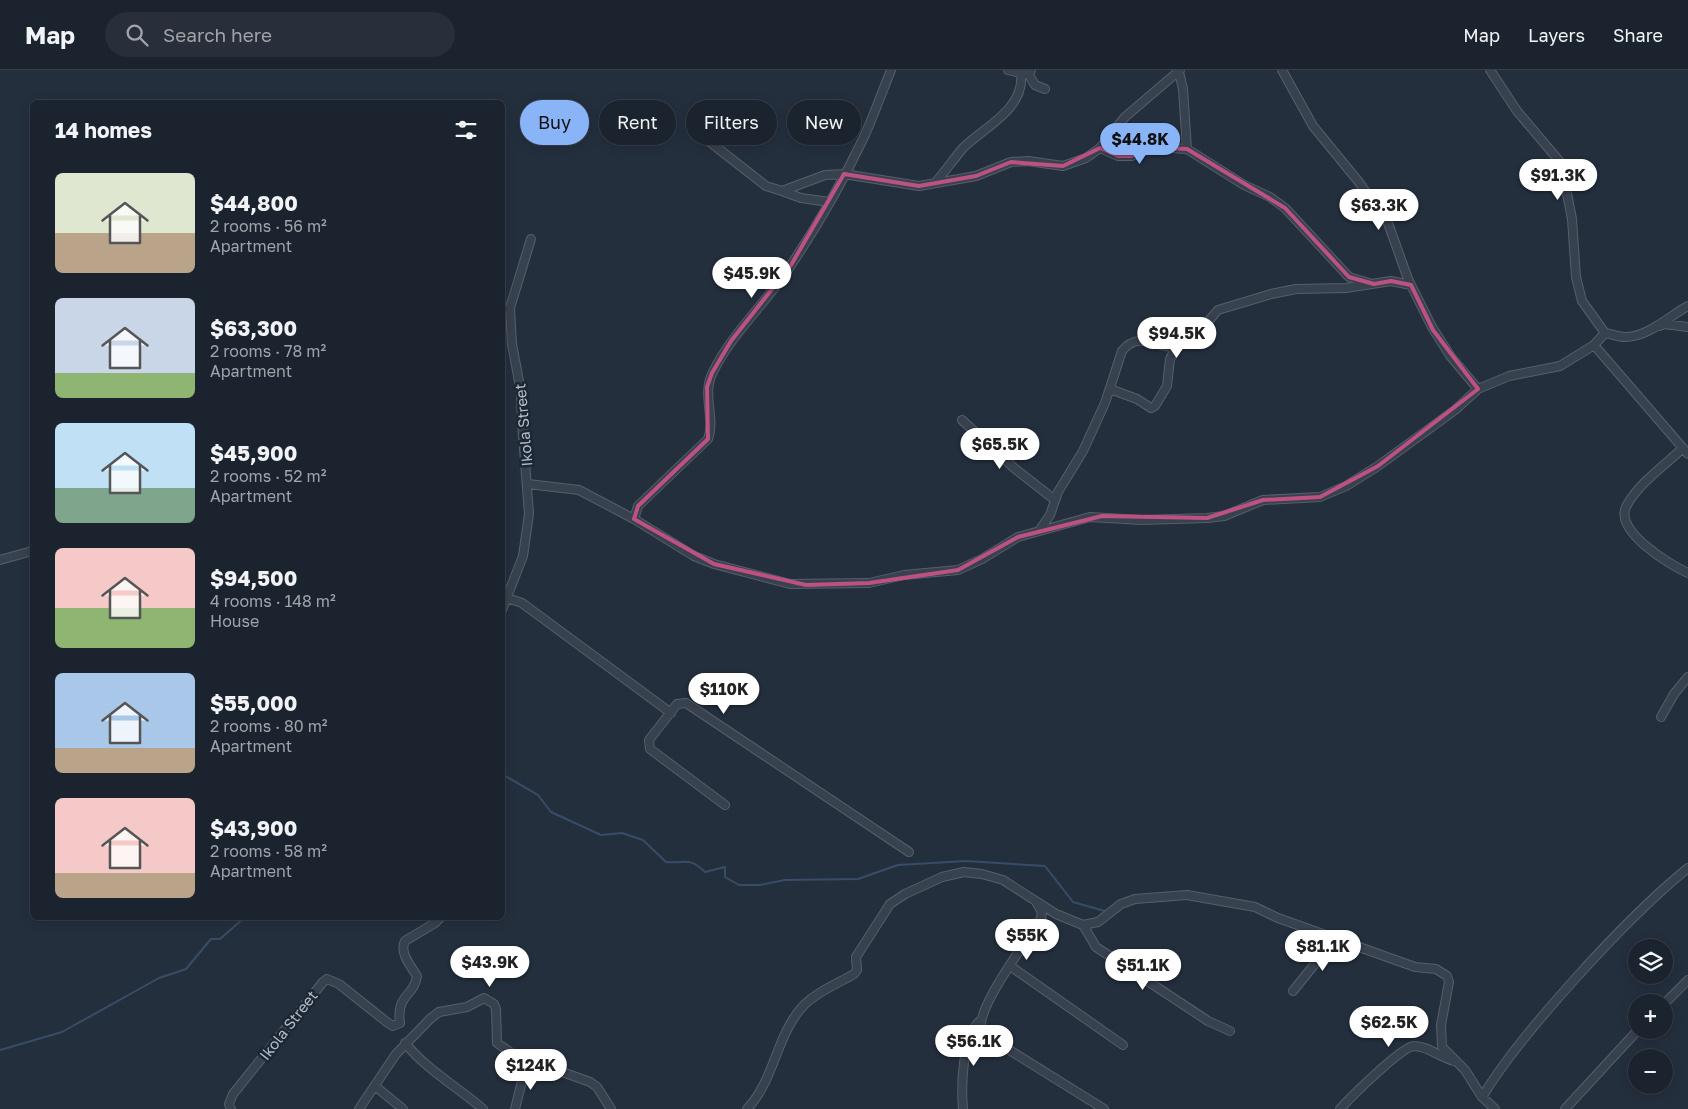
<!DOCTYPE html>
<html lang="en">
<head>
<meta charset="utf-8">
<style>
	body { margin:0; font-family:"Golos Text",sans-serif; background:#282f3a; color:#f1f3f6; height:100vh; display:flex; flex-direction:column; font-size:19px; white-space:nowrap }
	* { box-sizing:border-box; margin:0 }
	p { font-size:16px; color:#a0a4aa }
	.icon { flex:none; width:28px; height:28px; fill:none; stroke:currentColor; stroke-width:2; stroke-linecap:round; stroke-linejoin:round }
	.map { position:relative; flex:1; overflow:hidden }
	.sheet { position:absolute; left:30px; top:30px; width:475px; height:820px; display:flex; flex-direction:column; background:#1b232e; border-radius:8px; box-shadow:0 2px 12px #0003,0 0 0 1px #39404a }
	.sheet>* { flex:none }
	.hud { position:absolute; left:520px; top:30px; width:475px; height:45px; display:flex; gap:10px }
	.controls { position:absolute; left:1628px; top:869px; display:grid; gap:10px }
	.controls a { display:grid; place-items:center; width:45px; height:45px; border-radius:50%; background:#1b232e; box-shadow:0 2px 12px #0003,0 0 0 1px #39404a; font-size:25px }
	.price { position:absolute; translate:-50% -42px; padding:0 11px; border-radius:18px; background:#fff; color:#222; font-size:16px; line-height:32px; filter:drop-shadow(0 1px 2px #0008) }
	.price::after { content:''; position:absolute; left:50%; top:30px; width:15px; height:11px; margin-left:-8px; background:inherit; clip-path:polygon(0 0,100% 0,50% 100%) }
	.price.current { background:#8ab4f8; color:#111 }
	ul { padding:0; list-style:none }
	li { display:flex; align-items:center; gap:15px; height:125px; padding:0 25px }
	li span { display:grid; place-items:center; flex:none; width:140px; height:100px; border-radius:8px; color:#555 }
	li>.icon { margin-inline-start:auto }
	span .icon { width:60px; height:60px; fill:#fffc; stroke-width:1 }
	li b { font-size:21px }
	h2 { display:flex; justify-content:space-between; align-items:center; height:60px; padding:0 25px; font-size:21px }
	.tag { padding:0 18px; border-radius:22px; background:#1b232e; box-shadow:0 2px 12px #0003,0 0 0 1px #39404a; font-size:18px; line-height:45px }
	.tag.current { background:#8ab4f8; color:#111 }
	header { display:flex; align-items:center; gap:30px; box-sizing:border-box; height:70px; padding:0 25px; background:#1b232e; border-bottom:1px solid #39404a }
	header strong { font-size:24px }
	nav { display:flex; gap:28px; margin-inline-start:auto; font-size:18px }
	.search { width:350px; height:45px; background:#282f3a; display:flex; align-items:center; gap:12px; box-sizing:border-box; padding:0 18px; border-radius:28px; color:#a0a4aa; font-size:19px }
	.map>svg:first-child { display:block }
</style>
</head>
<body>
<header>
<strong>Map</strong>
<div class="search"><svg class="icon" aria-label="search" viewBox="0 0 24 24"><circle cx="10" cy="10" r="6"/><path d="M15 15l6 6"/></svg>Search here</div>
<nav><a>Map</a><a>Layers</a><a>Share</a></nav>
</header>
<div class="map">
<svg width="1688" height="1039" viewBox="0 0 1688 1039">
	<rect width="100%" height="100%" fill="#242f3e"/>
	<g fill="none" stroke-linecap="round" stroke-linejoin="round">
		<path stroke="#394c67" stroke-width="2" d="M502 704 538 725 551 742 601 765 622 763 643 770 666 792C686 794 688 786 705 802L725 797V807L739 815H760L785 810 858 809 898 795 966 791 1045 796 1073 832 1108 842
			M0 980 62 962 159 908 186 899 211 869H220L244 848"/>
		<g stroke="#565f6c" stroke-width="10">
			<path id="minor" d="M1008 0 1025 4
				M1031 0 1029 5 1035 15 1045 19
				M1282 0 1313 56 1358 111 1388 153 1408 209 1432 257 1451 287 1478 319
				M1490 0 1517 41 1561 93 1572 149 1576 207 1582 231 1605 263
				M1179 2 1183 19 1187 79 1244 115 1270 127 1285 138 1349 207 1369 213
				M697 62 766 116 782 121 825 105 844 104 919 116 976 106 1011 92 1028 91 1063 96 1086 88 1100 78 1125 47 1180 0
				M1100 78 1118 86H1132L1152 77 1187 79
				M936 112C945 101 954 89 963 78 984 57 1025 39 1021 4
				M782 121 801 128 829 132
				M1659 256 1664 254 1688 257
				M1594 275 1605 263C1612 264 1618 267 1625 267 1648 267 1668 247 1688 236
				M1110 319 1137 329 1151 338 1155 336 1167 316 1170 289 1176 277
				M962 350 1014 398 1055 430
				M1683 378C1665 395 1639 413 1627 435 1612 460 1670 495 1688 503
				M528 414 579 420 634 449 694 486 714 494 790 514 869 513 904 505 958 500 982 489 1018 467 1090 447 1141 450 1207 448 1224 446 1263 430 1320 427 1346 416 1378 396 1455 340 1478 319 1509 306 1560 296 1594 275 1688 384
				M634 449 638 436 708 369C716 348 701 325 713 302 732 263 767 232 791 195 818 155 843 111 864 67 874 45 882 22 891 0
				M1039 461 1050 445 1058 422 1083 381 1105 333 1122 281C1139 260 1155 278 1176 277L1206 254 1218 240 1271 224 1296 219 1346 218 1391 211 1411 215
				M0 490 32 481
				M507 528 522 533 671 643
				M502 540 523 486 529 444 522 352 521 322 512 274 510 238 531 169
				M1661 647 1674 624 1688 607
				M725 735 650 679 649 670 677 634 686 633 909 782
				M1036 832 1042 842 1041 848C1028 870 977 936 981 959L990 968 1104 1039
				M1083 855 1096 877 1208 951 1230 961
				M1010 896 1123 975
				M1293 921 1335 869
				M1664 934 1688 910
				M405 973C427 1000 456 1016 483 1039
				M375 1016 403 1039
				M1482 1027C1508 985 1541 947 1574 910 1610 870 1646 832 1688 798
				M231 1039 229 1034 233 1024 323 912 327 909 339 914 388 953 393 956 400 953C396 924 414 927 417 906 411 896 399 883 405 871L435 853 440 848
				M359 1039 396 984 430 949 439 942 467 937 484 928 494 934 496 939 497 973 513 984 590 1012 597 1017 611 1039
				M515 1039 522 1011 535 992
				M747 1039C775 1010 776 964 804 935 818 921 837 914 854 904L857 900 856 887 890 834 905 824 942 807 964 802 982 804 1003 810 1056 844 1083 855 1098 852 1121 834 1135 829 1187 825 1255 837 1278 848 1415 897 1436 899 1447 906 1449 912 1441 955 1442 977 1465 1000 1482 1027 1495 1039
				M963 1039C961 1017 962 965 981 950
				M1340 1039C1351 1027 1401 977 1414 976 1428 976 1441 988 1454 991
				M1565 1039 1638 960"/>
		</g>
		<use href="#minor" stroke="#38414e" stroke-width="8"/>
	</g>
	<path fill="none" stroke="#bd5182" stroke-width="4" stroke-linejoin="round" d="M1152 77 1187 79 1285 138 1349 207 1374 214 1391 211 1411 215 1433 260 1478 319 1378 396 1320 427 1263 430 1207 448 1102 446 1018 467 958 500 869 513 806 515 714 494 634 449 638 436 708 369 707 317 712 303 731 271 791 195 844 104 919 116 976 106 1011 92 1063 96 1100 78 1118 86H1132Z"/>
	<g text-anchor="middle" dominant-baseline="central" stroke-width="5" stroke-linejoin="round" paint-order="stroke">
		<g font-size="15" fill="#b4bcc9" stroke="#1d2633">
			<text transform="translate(523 355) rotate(-95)">Ikola Street</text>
			<text transform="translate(288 955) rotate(-52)">Ikola Street</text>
		</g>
	</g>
</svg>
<div class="controls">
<a><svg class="icon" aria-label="layers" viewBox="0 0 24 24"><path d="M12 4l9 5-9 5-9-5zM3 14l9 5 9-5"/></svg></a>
<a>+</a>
<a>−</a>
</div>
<b class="price current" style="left:1140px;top:95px">$44.8K</b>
<b class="price" style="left:1558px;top:131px">$91.3K</b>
<b class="price" style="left:1379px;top:161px">$63.3K</b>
<b class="price" style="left:752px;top:229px">$45.9K</b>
<b class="price" style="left:1177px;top:289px">$94.5K</b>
<b class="price" style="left:1000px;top:400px">$65.5K</b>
<b class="price" style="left:724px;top:645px">$110K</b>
<b class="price" style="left:1027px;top:891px">$55K</b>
<b class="price" style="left:1323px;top:902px">$81.1K</b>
<b class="price" style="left:490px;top:918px">$43.9K</b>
<b class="price" style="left:1143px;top:921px">$51.1K</b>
<b class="price" style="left:1389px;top:978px">$62.5K</b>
<b class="price" style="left:974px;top:997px">$56.1K</b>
<b class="price" style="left:531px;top:1021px">$124K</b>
<div class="hud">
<a class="tag current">Buy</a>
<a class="tag">Rent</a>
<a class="tag">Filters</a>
<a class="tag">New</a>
</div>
<section class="sheet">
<h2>14 homes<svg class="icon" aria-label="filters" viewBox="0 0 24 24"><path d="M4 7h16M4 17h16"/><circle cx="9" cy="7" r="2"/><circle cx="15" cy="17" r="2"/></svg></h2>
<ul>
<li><span style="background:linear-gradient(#dfe7d0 60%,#b9a48a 0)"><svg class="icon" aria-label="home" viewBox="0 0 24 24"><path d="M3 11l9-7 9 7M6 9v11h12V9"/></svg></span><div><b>$44,800</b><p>2 rooms · 56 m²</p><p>Apartment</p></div></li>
<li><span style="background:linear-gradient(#c9d6e8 75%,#8fb573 0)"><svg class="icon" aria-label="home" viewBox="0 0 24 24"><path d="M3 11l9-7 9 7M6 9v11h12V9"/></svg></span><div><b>$63,300</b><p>2 rooms · 78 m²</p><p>Apartment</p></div></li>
<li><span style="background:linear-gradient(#bfe0f5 65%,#7fa58c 0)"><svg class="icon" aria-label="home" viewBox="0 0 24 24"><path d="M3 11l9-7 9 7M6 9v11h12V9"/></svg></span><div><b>$45,900</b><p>2 rooms · 52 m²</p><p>Apartment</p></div></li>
<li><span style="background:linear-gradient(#f6c9c9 60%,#8fb573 0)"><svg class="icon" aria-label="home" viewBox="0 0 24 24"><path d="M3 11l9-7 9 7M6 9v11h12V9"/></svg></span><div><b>$94,500</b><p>4 rooms · 148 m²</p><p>House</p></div></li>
<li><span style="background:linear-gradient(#a9c7e8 75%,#b9a48a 0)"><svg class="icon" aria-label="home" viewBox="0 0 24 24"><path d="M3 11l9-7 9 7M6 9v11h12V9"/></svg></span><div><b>$55,000</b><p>2 rooms · 80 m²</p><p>Apartment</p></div></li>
<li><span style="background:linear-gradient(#f6c9c9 75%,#b9a48a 0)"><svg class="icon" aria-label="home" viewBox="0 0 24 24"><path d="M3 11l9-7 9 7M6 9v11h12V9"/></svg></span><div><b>$43,900</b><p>2 rooms · 58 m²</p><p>Apartment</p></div></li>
</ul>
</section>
</div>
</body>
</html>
